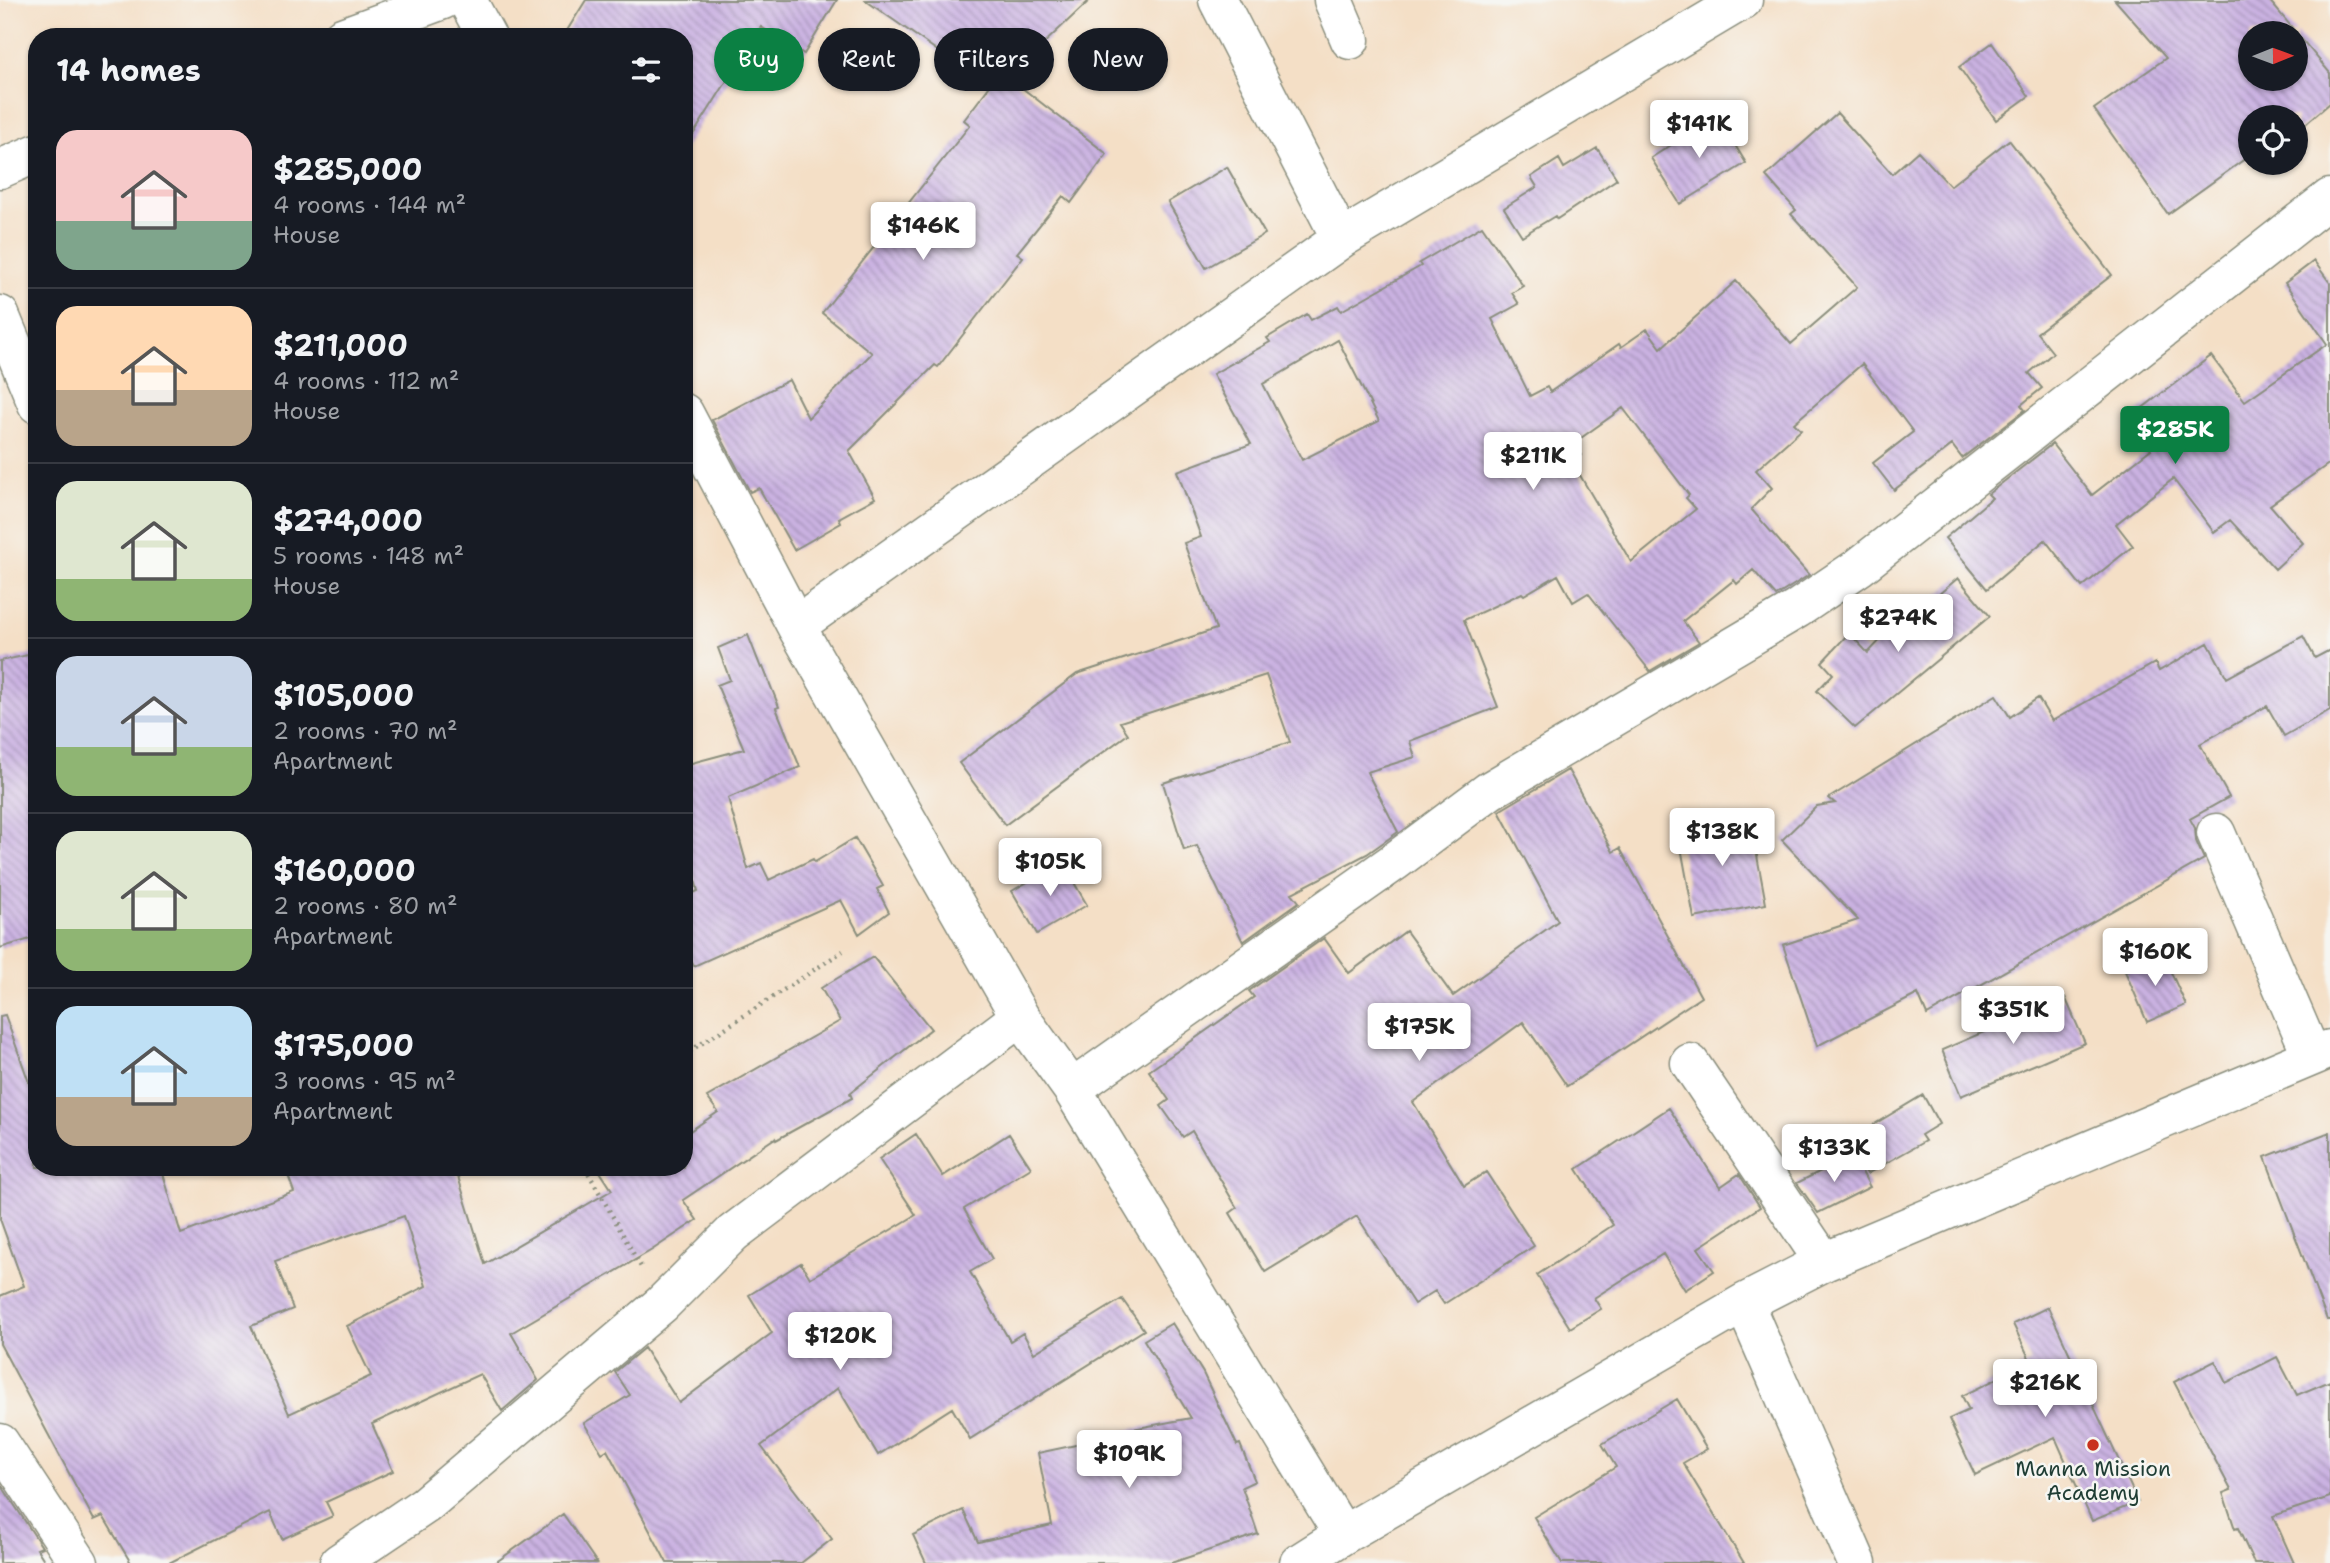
<!DOCTYPE html>
<html lang="en">
<head>
<meta charset="utf-8">
<style>
	body { margin:0; font-family:"Shantell Sans",sans-serif; background:#20242c; color:#f1f3f6; height:100vh; display:flex; flex-direction:column; font-size:26px; white-space:nowrap }
	* { box-sizing:border-box; margin:0 }
	p { font-size:23px; color:#9ea1a6 }
	.icon { flex:none; width:38px; height:38px; fill:none; stroke:currentColor; stroke-width:2; stroke-linecap:round; stroke-linejoin:round }
	.map { position:relative; flex:1; overflow:hidden }
	.sheet { position:absolute; left:28px; top:28px; width:665px; height:1148px; display:flex; flex-direction:column; background:#171b24; border-radius:28px; box-shadow:0 2px 5px #0004 }
	.sheet>* { flex:none }
	.top-card { position:absolute; left:714px; top:28px; width:665px; height:63px; display:flex; gap:14px }
	.needle { width:46px; rotate:89deg }
	.tools { position:absolute; left:2238px; top:21px; display:grid; gap:14px }
	.tools a { display:grid; place-items:center; width:70px; height:70px; border-radius:50%; background:#171b24; box-shadow:0 2px 5px #0004; font-size:35px }
	.price { position:absolute; translate:-50% -60px; padding:0 16px; border-radius:7px; background:#fff; color:#222; font-size:23px; line-height:46px; filter:drop-shadow(0 2px 4px #0008) }
	.price::after { content:''; position:absolute; left:50%; top:42px; width:21px; height:16px; margin-left:-10px; background:inherit; clip-path:polygon(0 0,100% 0,50% 100%) }
	.price.current { background:#0b8043; color:#fff }
	ul { padding:0; list-style:none }
	li { display:flex; align-items:center; gap:21px; height:175px; padding:0 28px }
	li+li { border-top:2px solid #363941 }
	li span { display:grid; place-items:center; flex:none; width:196px; height:140px; border-radius:21px; color:#555 }
	li>.icon { margin-inline-start:auto }
	span .icon { width:84px; height:84px; fill:#fffc; stroke-width:1 }
	li b { font-size:30px }
	h2 { display:flex; justify-content:space-between; align-items:center; height:84px; padding:0 28px; font-size:30px }
	.pill { padding:0 24px; border-radius:32px; background:#171b24; box-shadow:0 2px 5px #0004; font-size:24px; line-height:63px }
	.pill.current { background:#0b8043; color:#fff }
	.map>svg:first-child { display:block }
</style>
</head>
<body>
<div class="map">
<svg width="2330" height="1563" viewBox="0 0 2330 1563">
	<defs>
		<pattern id="building-back-hatch" width="6" height="6" patternUnits="userSpaceOnUse" patternTransform="scale(1.75)"><rect width="6" height="6" fill="#cbb2e2"/><path d="M-1 5l2 2M0 0l6 6M5-1l2 2" fill="none" stroke="#a492b8"/></pattern>
	</defs>
	<rect width="100%" height="100%" fill="#f6f6f2"/>
	<filter id="ink" filterUnits="userSpaceOnUse"><feTurbulence type="fractalNoise" baseFrequency=".0143" numOctaves="2"/><feDisplacementMap in="SourceGraphic" scale="14" xChannelSelector="R" yChannelSelector="G"/><feConvolveMatrix kernelMatrix="1 2 1 2 8 2 1 2 1" color-interpolation-filters="sRGB"/></filter>
	<filter id="wash" filterUnits="userSpaceOnUse"><feTurbulence type="fractalNoise" baseFrequency=".00686" numOctaves="4" result="noise"/><feDisplacementMap in="SourceGraphic" scale="28" xChannelSelector="R" yChannelSelector="G"/><feGaussianBlur stdDeviation="1.57" result="paint"/><feColorMatrix in="noise" values="0 0 0 0 0 0 0 0 0 0 0 0 0 0 0 0 0 1.4 0 .05"/><feComposite in="paint" operator="in"/></filter>
	<g filter="url(#wash)">
		<rect width="100%" height="100%" fill="#f4dfc6"/>
		<g id="blocks">
			<path fill="url(#building-back-hatch)" fill-rule="evenodd" d="M586 0H837L804 54 761 27 684 149V37H563Z
				M865 0H1090L1008 77 1107 154 1071 203 1063 196 1017 253 1023 257 938 367 935 365 849 451 875 498 839 518 841 523 794 550 759 488 750 492 712 420 789 380 808 418 872 353 822 313 970 125 964 120 989 87Z
				M2115 0H2269L2330 73V103L2296 132V117H2250V158L2249 156 2168 214 2094 109 2166 58ZM2250 33H2296V79H2250Z
				M1992 43 2029 96 1996 120 1959 67Z
				M1837 113 1892 174 1918 151 1950 186 2009 140 2112 275 2037 333 2053 353 2029 373 2042 388 2021 405 2025 410 1962 458 1952 445 1894 490 1873 463 1913 432 1862 364 1794 423 1801 430 1756 470 1772 488 1751 509 1809 575 1776 596 1753 570 1737 584 1734 580 1683 621 1699 642 1650 671 1588 593 1573 602 1558 575 1524 595 1522 593 1464 620 1498 707 1410 741 1415 757 1367 772 1398 832 1367 854 1292 893 1299 902 1243 942 1197 846 1184 850 1163 783 1290 742 1266 675 1120 722 1128 734 1005 825 959 763 1077 674 1216 629 1184 543 1201 537 1177 471 1251 444 1213 374 1270 342 1267 338 1307 314 1311 320 1338 306 1341 311 1421 266 1419 263 1482 226 1523 286 1512 293 1519 304 1492 319 1530 396 1547 387 1550 392 1619 344 1621 347 1647 329 1661 348 1736 281 1791 344 1857 287 1791 214 1796 210 1766 176ZM1338 340 1379 421 1302 460 1263 384ZM1623 408 1689 495 1686 498 1696 509 1631 562 1571 460 1581 455 1574 443Z
				M1717 116 1746 163 1680 204 1651 158Z
				M1597 148 1617 179 1557 219 1555 216 1522 236 1504 208 1537 187 1531 177 1559 159 1564 168Z
				M1227 167 1265 234 1206 268 1168 202Z
				M2314 261 2330 283V463L2270 505 2303 543 2275 569 2230 520 2214 532 2173 479 2116 524 2133 546 2082 587 2045 540 1987 589 1945 538 1992 498 1988 494 2052 444 2092 495 2151 449 2128 419 2211 356 2245 401 2327 344 2285 283Z
				M1958 578 1990 616 1855 728 1817 691 1833 674 1822 662 1849 633 1868 653 1884 636 1886 639Z
				M748 635 761 668 763 667 779 707 776 708 800 767 728 798 748 869 761 863 769 880 813 859 815 862 855 838 883 886 877 889 889 912 859 934 841 900 694 966 684 944V897L698 891 684 842V765L744 749 717 685 730 680 718 648Z
				M2303 636 2315 658 2330 650V710L2284 736 2267 706 2200 744 2229 797 2190 819 2195 828 2196 841 2204 859 1927 1015 1918 994 1817 1046 1783 945 1858 920 1782 840 1817 806 1835 803 1829 798 1996 695 2010 717 2038 698 2052 721 2155 663 2159 671 2208 643 2227 678Z
				M37 653V937L0 948V661Z
				M1568 770 1613 852 1620 848 1701 997 1567 1086 1523 1022 1413 1102 1464 1186 1486 1172 1534 1246 1444 1304 1435 1291 1414 1304 1357 1216 1265 1272 1230 1213 1237 1208 1192 1131 1183 1137 1161 1106 1169 1100 1149 1071 1254 997 1249 991 1324 938 1349 973 1406 931 1453 996 1558 921 1499 811Z
				M1750 818 1766 904 1694 918 1678 831Z
				M1062 862 1087 905 1037 934 1012 891Z
				M2163 955 2186 1005 2147 1022 2125 971Z
				M873 957 931 1029 850 1093 852 1098 776 1140 775 1138 683 1200 697 1220 652 1250 511 1333 538 1380 502 1411 480 1374 372 1424 393 1471 326 1502 333 1516 282 1539 270 1512 169 1563H131L103 1516 94 1520 0 1344V1296L24 1286 0 1219V1016L5 1015 37 1105V1167H161L181 1234 294 1192 285 1167H455L485 1264 612 1190 597 1167H684V1135L718 1112 707 1097 840 1021 821 988ZM404 1216 426 1286 347 1326 371 1376 289 1414 251 1326 293 1309 275 1261Z
				M2065 997 2085 1043 1961 1096 1942 1050Z
				M1923 1095 1939 1124 1921 1135 1925 1141 1867 1174 1848 1140Z
				M1669 1108 1720 1187 1739 1174 1760 1207 1698 1248 1714 1271 1685 1290 1663 1254 1594 1298 1601 1309 1570 1328 1537 1275 1613 1225 1577 1169Z
				M2330 1132V1320H2327L2265 1157Z
				M916 1134 943 1176 1009 1134 1031 1168 964 1209 992 1259 970 1272 1010 1341 1023 1333 1034 1353 1122 1299 1144 1330 970 1439 952 1408 878 1455 838 1388 761 1446 832 1539 801 1563H667L607 1450 602 1453 584 1423 630 1395 615 1372 644 1348 679 1403 772 1333 749 1295 801 1263 810 1278 916 1215 879 1159Z
				M1853 1155 1870 1187 1818 1213 1797 1183Z
				M2048 1307 2138 1502 2092 1521 2055 1437 1975 1475 1949 1419 1969 1410 1962 1396 2031 1362 2013 1324Z
				M1172 1323 1203 1373 1237 1445 1240 1444 1255 1481 1242 1487 1258 1534 1171 1563H926L913 1535 963 1510 978 1542 1052 1525 1038 1453 1123 1435 1122 1431 1191 1418 1144 1340Z
				M2277 1357 2297 1395 2330 1381V1497L2273 1516 2294 1563H2254L2238 1528 2235 1529 2223 1493 2231 1490 2174 1382 2215 1361 2226 1383Z
				M1677 1399 1707 1449 1683 1463 1744 1563H1562L1534 1517 1616 1467 1602 1444Z
				M0 1483 42 1547 37 1549 46 1563H0Z
				M563 1514 597 1563H495Z"/>
		</g>
	</g>
	<g filter="url(#ink)">
		<use href="#blocks" fill-opacity="0" stroke="#8a8e7d" stroke-width="2"/>
		<g fill="none" stroke-linecap="round" stroke-linejoin="round">
			<g stroke="#8a8e7d" stroke-width="41">
				<path id="minor" d="M467 0 487 37
					M1218 0 1341 239 1743 0
					M1333 0 1350 40
					M342 37 443 0
					M0 169 37 153
					M0 315 37 404
					M684 413 796 626 1020 1017 1072 1089 1343 1535
					M796 626 1341 239
					M2216 833 2312 1056
					M1690 1063 1824 1262
					M1072 1089 1394 862 1489 791 1797 609 1859 567 2330 198
					M1744 1303 1857 1563
					M0 1443 79 1563
					M339 1563 425 1505 662 1304 733 1233 1020 1017
					M1299 1563 1343 1535 1744 1303 1824 1262 2330 1049"/>
			</g>
			<path stroke="#8a8e7d" stroke-width="4.5" stroke-dasharray="2 5" stroke-linecap="butt" d="M684 1055 843 951
				M585 1167 641 1267"/>
			<use href="#minor" stroke="#fff" stroke-width="38"/>
		</g>
	</g>
	<circle fill="#c8321e" stroke="#f6f6f2" stroke-width="2.5" cx="2093" cy="1445" r="7"/>
	<g text-anchor="middle" dominant-baseline="central" stroke-width="5" stroke-linejoin="round" paint-order="stroke">
		<g font-size="21" fill="#1f3d34" stroke="#f6f6f2">
			<text x="2093" y="1469">Manna Mission<tspan x="2093" dy="24">Academy</tspan></text>
		</g>
	</g>
</svg>
<div class="tools">
<a><svg class="needle" viewBox="-14 -14 28 28"><path d="M0-13l5 13h-10z" fill="#e53935"/><path d="M0 13l5-13h-10z" fill="#9ea1a6"/></svg></a>
<a><svg class="icon" aria-label="locate" viewBox="0 0 24 24"><circle cx="12" cy="12" r="6"/><path d="M12 2v4M12 18v4M2 12h4M18 12h4"/></svg></a>
</div>
<b class="price" style="left:1699px;top:160px">$141K</b>
<b class="price" style="left:923px;top:262px">$146K</b>
<b class="price current" style="left:2175px;top:466px">$285K</b>
<b class="price" style="left:1533px;top:492px">$211K</b>
<b class="price" style="left:1898px;top:654px">$274K</b>
<b class="price" style="left:1722px;top:868px">$138K</b>
<b class="price" style="left:1050px;top:898px">$105K</b>
<b class="price" style="left:2155px;top:988px">$160K</b>
<b class="price" style="left:2013px;top:1046px">$351K</b>
<b class="price" style="left:1419px;top:1063px">$175K</b>
<b class="price" style="left:1834px;top:1184px">$133K</b>
<b class="price" style="left:840px;top:1372px">$120K</b>
<b class="price" style="left:2045px;top:1419px">$216K</b>
<b class="price" style="left:1129px;top:1490px">$109K</b>
<div class="top-card">
<a class="pill current">Buy</a>
<a class="pill">Rent</a>
<a class="pill">Filters</a>
<a class="pill">New</a>
</div>
<section class="sheet">
<h2>14 homes<svg class="icon" aria-label="filters" viewBox="0 0 24 24"><path d="M4 7h16M4 17h16"/><circle cx="9" cy="7" r="2"/><circle cx="15" cy="17" r="2"/></svg></h2>
<ul>
<li><span style="background:linear-gradient(#f6c9c9 65%,#7fa58c 0)"><svg class="icon" aria-label="home" viewBox="0 0 24 24"><path d="M3 11l9-7 9 7M6 9v11h12V9"/></svg></span><div><b>$285,000</b><p>4 rooms · 144 m²</p><p>House</p></div></li>
<li><span style="background:linear-gradient(#ffd9b3 60%,#b9a48a 0)"><svg class="icon" aria-label="home" viewBox="0 0 24 24"><path d="M3 11l9-7 9 7M6 9v11h12V9"/></svg></span><div><b>$211,000</b><p>4 rooms · 112 m²</p><p>House</p></div></li>
<li><span style="background:linear-gradient(#dfe7d0 70%,#8fb573 0)"><svg class="icon" aria-label="home" viewBox="0 0 24 24"><path d="M3 11l9-7 9 7M6 9v11h12V9"/></svg></span><div><b>$274,000</b><p>5 rooms · 148 m²</p><p>House</p></div></li>
<li><span style="background:linear-gradient(#c9d6e8 65%,#8fb573 0)"><svg class="icon" aria-label="home" viewBox="0 0 24 24"><path d="M3 11l9-7 9 7M6 9v11h12V9"/></svg></span><div><b>$105,000</b><p>2 rooms · 70 m²</p><p>Apartment</p></div></li>
<li><span style="background:linear-gradient(#dfe7d0 70%,#8fb573 0)"><svg class="icon" aria-label="home" viewBox="0 0 24 24"><path d="M3 11l9-7 9 7M6 9v11h12V9"/></svg></span><div><b>$160,000</b><p>2 rooms · 80 m²</p><p>Apartment</p></div></li>
<li><span style="background:linear-gradient(#bfe0f5 65%,#b9a48a 0)"><svg class="icon" aria-label="home" viewBox="0 0 24 24"><path d="M3 11l9-7 9 7M6 9v11h12V9"/></svg></span><div><b>$175,000</b><p>3 rooms · 95 m²</p><p>Apartment</p></div></li>
</ul>
</section>
</div>
</body>
</html>
